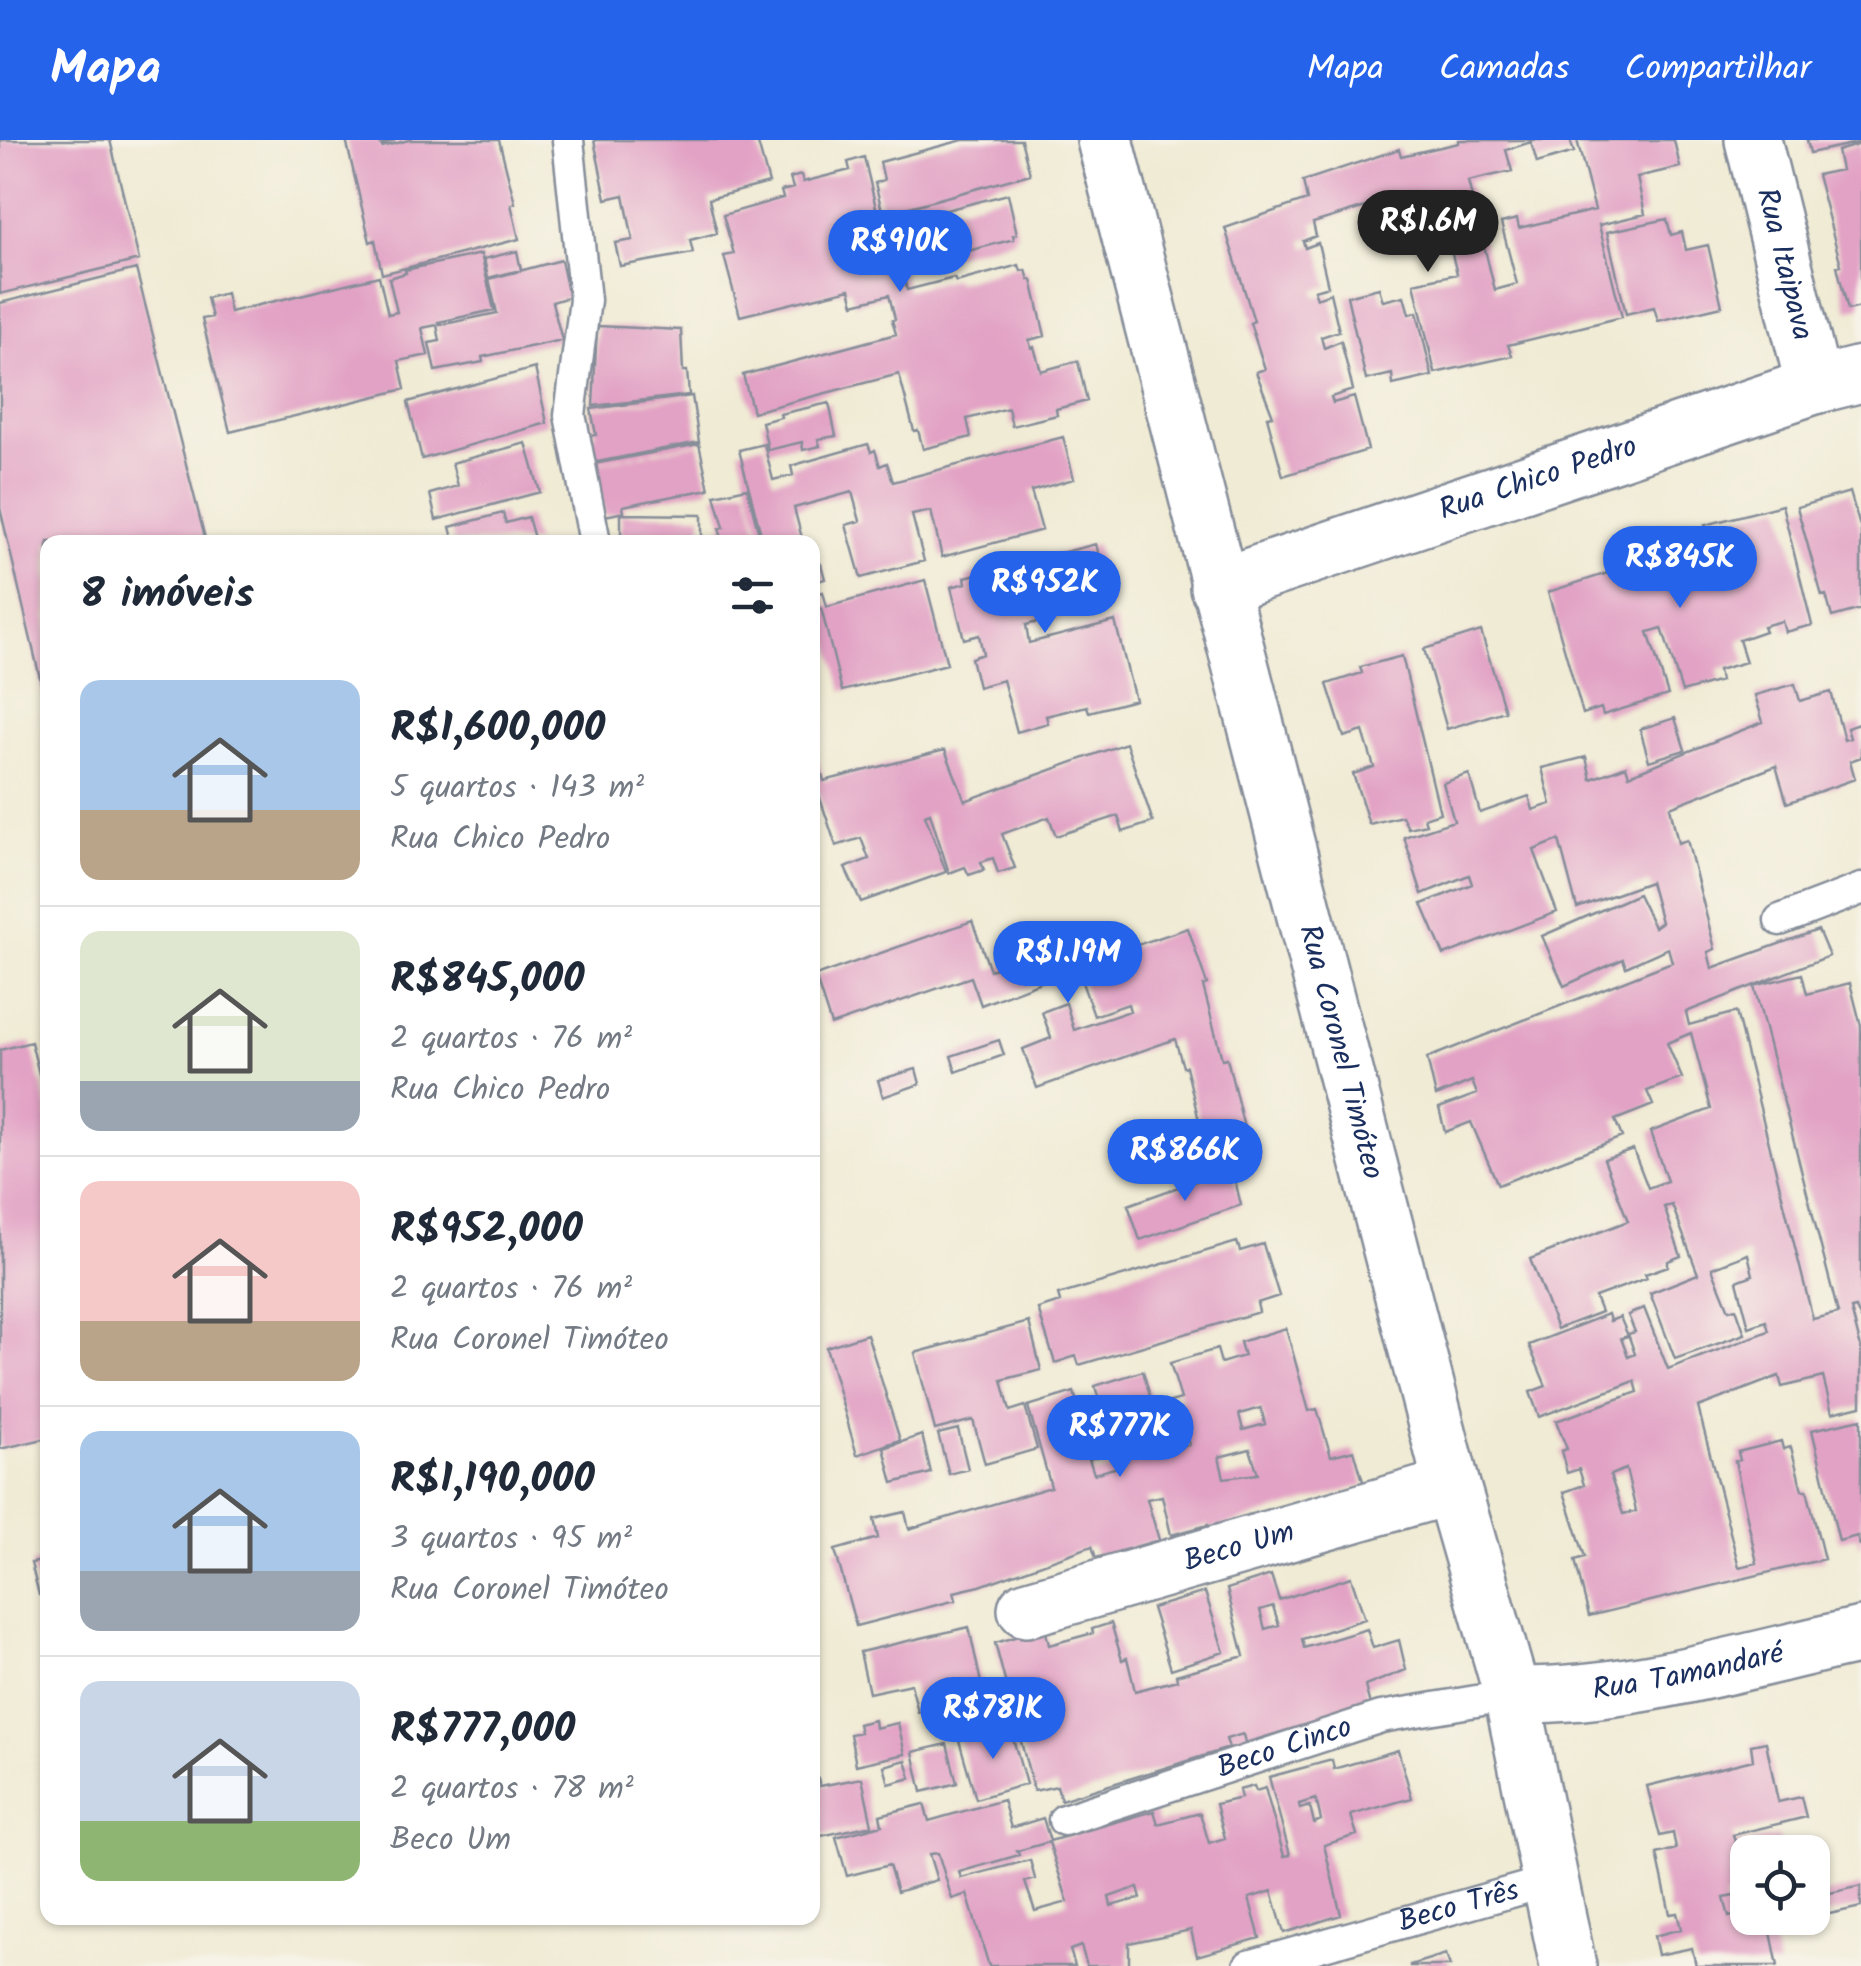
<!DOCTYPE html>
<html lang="pt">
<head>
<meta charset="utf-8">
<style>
	body { margin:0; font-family:Kalam,sans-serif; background:#f6f6f7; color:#1f2937; height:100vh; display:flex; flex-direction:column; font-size:38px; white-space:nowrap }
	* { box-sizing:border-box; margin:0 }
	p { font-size:32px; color:#747a83 }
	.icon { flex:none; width:55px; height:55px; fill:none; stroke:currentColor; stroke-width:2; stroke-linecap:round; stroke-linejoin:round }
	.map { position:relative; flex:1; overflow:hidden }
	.drawer { position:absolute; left:40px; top:395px; width:780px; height:1390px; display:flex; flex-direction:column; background:#fff; border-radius:20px; box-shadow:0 2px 8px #0004 }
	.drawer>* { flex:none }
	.buttons { position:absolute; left:1730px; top:1695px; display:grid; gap:20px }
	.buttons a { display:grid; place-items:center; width:100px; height:100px; border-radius:20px; background:#fff; box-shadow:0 2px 8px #0004; font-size:50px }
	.price { position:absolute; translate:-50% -85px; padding:0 22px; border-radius:35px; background:#2563eb; color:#fff; font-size:32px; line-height:65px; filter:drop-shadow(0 2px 5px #0008) }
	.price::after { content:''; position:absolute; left:50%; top:60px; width:30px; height:22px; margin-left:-15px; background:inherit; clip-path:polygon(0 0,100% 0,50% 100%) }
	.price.current { background:#222; color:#fff }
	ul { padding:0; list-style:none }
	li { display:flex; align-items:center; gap:30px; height:250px; padding:0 40px }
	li+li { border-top:2px solid #e0e1e3 }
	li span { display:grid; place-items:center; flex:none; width:280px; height:200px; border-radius:20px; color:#555 }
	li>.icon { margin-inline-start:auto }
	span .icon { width:120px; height:120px; fill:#fffc; stroke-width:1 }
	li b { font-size:42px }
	h2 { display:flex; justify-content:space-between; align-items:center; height:120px; padding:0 40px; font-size:42px }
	header { display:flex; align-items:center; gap:60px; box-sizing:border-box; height:140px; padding:0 50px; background:#2563eb; color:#fff }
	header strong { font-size:48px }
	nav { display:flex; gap:55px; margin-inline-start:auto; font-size:35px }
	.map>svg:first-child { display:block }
</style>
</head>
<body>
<header>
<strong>Mapa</strong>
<nav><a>Mapa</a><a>Camadas</a><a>Compartilhar</a></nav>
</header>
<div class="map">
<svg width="1861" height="1826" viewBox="0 0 1861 1826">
	<rect width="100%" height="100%" fill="#f7f3e8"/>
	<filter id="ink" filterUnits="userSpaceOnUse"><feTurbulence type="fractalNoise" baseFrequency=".01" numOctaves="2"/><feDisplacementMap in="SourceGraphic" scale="20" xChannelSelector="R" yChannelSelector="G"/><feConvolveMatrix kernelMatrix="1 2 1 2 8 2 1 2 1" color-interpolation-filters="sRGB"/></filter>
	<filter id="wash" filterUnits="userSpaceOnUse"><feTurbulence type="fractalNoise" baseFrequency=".0048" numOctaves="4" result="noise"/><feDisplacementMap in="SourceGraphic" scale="40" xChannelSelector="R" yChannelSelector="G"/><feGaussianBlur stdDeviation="2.25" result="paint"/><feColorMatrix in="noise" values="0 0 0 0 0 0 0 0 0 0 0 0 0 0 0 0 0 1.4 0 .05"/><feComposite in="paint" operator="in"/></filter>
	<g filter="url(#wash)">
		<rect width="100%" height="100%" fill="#f0ebd4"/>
		<g id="blocks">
			<path fill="#e2a2c5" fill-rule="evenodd" d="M0 0H110L139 120 0 154Z
				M346 0H395L381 5 382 7 409 0H499L515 63 511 64 519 99 382 134 375 100 370 102Z
				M594 0H757L769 43 709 59 717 93 690 100 693 113 620 126 615 103 633 100 624 55 606 59Z
				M963 0H1021L1030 34 888 73 907 150 954 138 956 142 1019 125 1021 131 1026 130 1029 140H1032L1045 196 1029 200 1031 208 1034 207 1041 231 1078 221 1087 261 1056 269 1057 275 1012 286 1008 268 967 279 971 297 923 309 918 290 914 291 899 234 753 272 743 235 896 194 892 180 895 179 889 155 854 164 850 149 740 176 724 116 734 114 723 75 783 58 781 51 793 48 790 38 801 35 803 42 850 30 848 22 864 17 878 76 883 74 875 43 884 40 880 22Z
				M1459 0H1570L1574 12 1537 23 1531 2 1506 10 1512 31 1468 41 1495 150 1517 144 1501 83 1517 79 1519 88 1595 70 1577 0H1674L1680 27 1637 37 1645 74 1599 85 1622 177 1508 205 1512 216 1435 233 1414 143 1457 134 1442 75 1396 86 1393 76 1380 79 1375 64 1313 83 1316 96 1303 101 1305 108 1318 103 1328 146 1314 150 1317 158 1330 153 1339 191 1321 197 1324 208 1341 201 1353 250 1331 257 1333 263 1354 257 1368 310 1283 336 1267 277 1273 276 1256 232 1265 229 1250 183 1254 181 1225 88 1307 60 1303 41 1399 9 1401 16 1459 3Z
				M1807 0H1860L1861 2 1810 13Z
				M1861 4V167L1848 170 1837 126 1841 125 1817 35 1841 30 1837 11Z
				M1008 54 1017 94 1013 95 1014 99 930 121 919 77Z
				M1667 79 1671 95 1682 92 1686 110 1708 105 1722 166 1658 181 1654 167 1626 174 1607 92Z
				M517 111 521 130 488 138 484 119Z
				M481 114 494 170 439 182 440 185 497 173 489 139 561 120 569 157 552 162 562 200 482 217 483 222 435 231 429 203 440 201 437 185 422 188 428 215 399 221 405 249 230 292 202 179 212 177 207 158 226 153 230 172 379 136 388 174 397 172 389 138 406 133 405 130Z
				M136 129 206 402H48L46 564 0 368V163Z
				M1379 148 1383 161 1404 156 1409 174 1417 172 1432 236 1393 245 1392 234 1366 240 1347 156Z
				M597 186 681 190 683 231H687L689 255 593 266Z
				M535 228 547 283 422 319 408 262Z
				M692 256 699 302 592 323 588 296 596 295 591 269Z
				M829 263 836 296 818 299 820 306 803 310 802 302 768 310 762 282 781 277 780 274Z
				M1063 297 1074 339 1031 351 1042 390 942 417 931 371 912 375 924 421 861 438 846 385 860 381 852 352 794 368 803 402H763L739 310 764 304 773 340 793 335 791 326 868 304 871 312 875 310 880 326 887 323 893 342Z
				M526 303 540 352 436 380 430 354 458 346 452 323Z
				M699 304 709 349 623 366 624 372 605 376 594 324Z
				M747 348 761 402H723L719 388 724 387 715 355Z
				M1850 352 1861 390V469L1832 477 1826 455 1822 456 1797 367Z
				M1782 365 1812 485 1785 492 1782 481 1763 486 1765 491 1739 500 1746 522 1718 530 1720 541 1682 552 1662 488 1648 492 1668 555 1603 575 1601 568 1583 574 1548 452 1627 427 1625 420 1709 396 1705 385Z
				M503 373 506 383 528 377 535 402H454L450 387Z
				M621 374 702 375V402H621Z
				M1096 404 1111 464 1026 485 1029 503 1115 481 1135 560 1089 572 1087 566 1046 576 1048 583 1017 592 1003 540 978 547 971 518 983 514 979 495 964 499 951 447 966 443 965 437Z
				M821 424 825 439 815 442 817 453 823 452 827 467 925 440 947 524 842 551 821 468 812 470V426Z
				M1481 491 1505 571 1447 589 1424 509Z
				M1402 516 1440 673 1424 678 1426 684 1408 688 1402 676 1369 684 1353 634 1374 627 1363 591 1344 597 1327 544 1362 533 1360 527Z
				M1795 544 1800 561 1831 552 1844 600 1850 598 1847 588 1861 583V617L1850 621 1855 639 1787 663 1776 626 1670 667 1678 703 1687 700 1715 809 1708 812 1712 828 1818 790 1829 816 1686 872 1689 885 1736 872 1813 1179 1838 1173 1754 846 1802 834 1807 854 1850 843 1861 886V1180L1856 1168 1851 1169 1861 1208V1266L1832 1273 1823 1237 1782 1247 1779 1236 1698 1267 1739 1427 1757 1423 1735 1321 1740 1320 1738 1312 1781 1301 1783 1309 1791 1307 1802 1350H1807L1824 1419 1589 1476 1575 1420 1585 1417 1564 1352 1584 1345 1579 1329 1567 1333 1561 1311 1567 1309 1556 1281 1638 1252 1635 1241 1539 1277 1530 1252 1546 1246 1529 1205 1608 1174 1610 1181 1620 1177 1628 1196 1621 1198 1628 1217 1635 1214 1628 1194 1635 1192 1628 1175 1644 1168 1668 1229 1769 1191 1766 1181 1749 1187 1737 1141 1753 1135 1748 1114 1712 1128 1729 1170 1736 1168 1745 1194 1675 1219 1650 1153 1698 1134 1672 1065 1664 1067 1681 1116 1668 1121V1126L1645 1134 1647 1138 1595 1157 1601 1172 1557 1189 1530 1119 1628 1081 1604 1019 1633 1009 1648 1048 1667 1041 1650 992 1711 969 1691 893 1667 903 1682 938 1647 951 1653 965 1615 980 1622 997 1498 1045 1471 982 1445 992 1439 968 1477 954 1472 941 1436 956 1427 918 1672 822 1668 808 1626 827 1623 819 1564 846 1542 796 1638 754 1654 787 1661 782 1650 742 1577 768 1559 700 1534 710 1557 772 1444 815 1422 764 1472 744 1469 735 1422 754 1404 697 1454 681 1443 643 1469 634 1480 673 1529 656 1533 670 1551 664 1542 628 1586 617 1591 639 1626 626 1629 635 1763 582 1755 555ZM1626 1329 1636 1371 1623 1374 1610 1335Z
				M1675 578 1685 610 1649 621 1640 589Z
				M812 598 824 641 945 610 965 661 1126 603 1153 682 1123 692 1118 676 1056 696 1049 677 1002 694 1015 728 998 733 993 718 981 722 984 730 969 735 965 727 949 733 930 673 925 675 946 732 861 762 845 728 869 719 861 698 836 706 815 643 812 644Z
				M972 781 990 830 1093 794 1101 817 1188 788 1207 844 1203 846 1222 919 1227 918 1246 996 1205 1006 1186 926 1183 927 1175 899 1037 948 1023 909 1051 898 1042 872 1066 863 1074 890 1130 871 1128 864 1094 876 1077 828 981 865 971 837 831 885 815 836Z
				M999 900 1004 915 956 932 951 916Z
				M31 902 48 970V1298L0 1309V910Z
				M916 929 920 944 883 957 878 940Z
				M1232 1028 1241 1065 1140 1100 1128 1065Z
				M1237 1102 1240 1111 1263 1104 1279 1156 1257 1163 1259 1172 1079 1225 1076 1216 1055 1223 1038 1169 1060 1162 1058 1155Z
				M1029 1182 1041 1230 1002 1240 1010 1271 1025 1266 1037 1309 985 1324 973 1280 935 1290 915 1213Z
				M1286 1188 1309 1271 1317 1269 1331 1316 1354 1310 1364 1345 1210 1390 1208 1385 1171 1395 1162 1356 1147 1359 1159 1400 1096 1418 1092 1406 980 1446 954 1452 956 1460 856 1486 835 1410 878 1398 874 1379 905 1372 909 1389 1051 1347 1028 1266 1074 1252 1078 1266 1099 1260 1095 1246 1143 1231 1153 1267 1181 1259 1170 1223 1217 1209 1221 1223 1244 1216 1240 1202ZM1261 1268 1265 1284 1243 1290 1239 1274ZM1183 1281 1189 1305 1168 1312 1161 1288ZM1250 1309 1258 1334 1224 1338 1219 1317ZM1114 1312 1118 1327 1094 1334 1089 1319Z
				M867 1194 900 1300 857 1315 826 1207Z
				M1861 1279V1405H1859L1857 1396 1839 1401 1812 1290Z
				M958 1289 968 1329 949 1334 938 1294Z
				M922 1295 931 1333 893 1343 884 1308Z
				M48 1420V1453L39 1455 31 1423Z
				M1271 1435 1279 1460 1351 1437 1365 1479 1302 1499 1304 1508 1367 1489 1373 1508 1399 1500 1406 1530 1365 1546 1370 1565 1245 1603 1243 1594 1226 1599 1229 1608 1061 1660 1057 1646 1034 1651 995 1503 1045 1488 1049 1505 1093 1493 1092 1489 1111 1483 1122 1520 1127 1518 1135 1551 1177 1540 1176 1535 1244 1516 1227 1449ZM1273 1466 1279 1485 1265 1489 1260 1470Z
				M1205 1452 1224 1512 1171 1529 1152 1468Z
				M969 1487 984 1557 918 1572 911 1544 869 1553 860 1512Z
				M874 1580 875 1588 898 1583 905 1614 856 1625 850 1594 860 1592 858 1584Z
				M1009 1585 1026 1644 976 1659 959 1600Z
				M1766 1602 1778 1662 1801 1657 1806 1677 1733 1695 1736 1705 1779 1696 1782 1712H1748V1753L1724 1758 1729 1777 1748 1773V1778L1753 1780 1768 1778 1778 1826H1696L1692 1808 1658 1815 1654 1796 1681 1789 1677 1773 1670 1774 1657 1714 1676 1709 1673 1693 1660 1696 1647 1646 1753 1620 1751 1605Z
				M947 1604 957 1643 922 1652 913 1612Z
				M1398 1610 1412 1658 1351 1675 1357 1695 1324 1705 1341 1775 1284 1793 1272 1751 1249 1758 1260 1798 1197 1816 1191 1790 1129 1803V1826H1087L1081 1806 1070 1810 1075 1826H989L967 1754 952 1759 938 1713 929 1714 937 1740 897 1752 889 1725 847 1736 836 1697 882 1685 880 1675 924 1664 929 1681 1003 1660 1011 1688 1043 1678 1050 1701 1154 1671 1158 1684 1200 1673 1209 1703 1225 1698 1216 1664 1241 1658 1239 1650 1254 1646 1256 1651 1265 1648 1284 1716 1290 1715 1269 1637 1332 1620 1334 1629ZM1316 1659 1321 1680 1314 1683 1310 1666 1300 1669 1299 1664ZM1049 1702 1068 1762 1035 1771 1025 1742 1035 1739 1030 1720 961 1738 959 1732 1019 1715 1017 1711ZM1138 1747 1141 1758 1111 1766 1109 1757Z
				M906 1620 911 1638 889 1644 884 1626Z
				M818 1638 820 1646 862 1638 872 1685 812 1698V1639Z
				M1861 1746V1767L1825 1775 1824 1772 1812 1775V1757Z
				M1446 1814 1450 1826H1410V1825Z"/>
		</g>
	</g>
	<g filter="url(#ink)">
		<use href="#blocks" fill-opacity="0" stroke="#868d99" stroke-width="2.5"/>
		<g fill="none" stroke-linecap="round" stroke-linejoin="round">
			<g stroke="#868d99" stroke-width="35">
				<g id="service">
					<path d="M568 0 585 160 570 275 595 402"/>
					<path d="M1780 780 1861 749"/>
					<path id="s1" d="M1064 1680 1381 1577 1512 1555"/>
					<path id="s2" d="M1249 1826 1550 1741"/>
				</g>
			</g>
			<g stroke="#868d99" stroke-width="60">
				<g id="minor">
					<path id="s3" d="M1105 0 1452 1346 1512 1555 1568 1826"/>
					<path id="s4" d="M1753 0 1814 246"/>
					<path id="s5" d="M1218 447 1814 246 1861 234"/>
					<path id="s6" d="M1026 1469 1452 1346"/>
					<path id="s7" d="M1512 1555C1629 1557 1747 1520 1861 1495"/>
				</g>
			</g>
			<use href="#service" stroke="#fff" stroke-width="30"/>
			<use href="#minor" stroke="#fff" stroke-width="55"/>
		</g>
	</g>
	<g text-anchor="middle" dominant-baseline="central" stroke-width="9" stroke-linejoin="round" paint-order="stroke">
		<g font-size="30" fill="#1b2f5e" stroke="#f7f3e8">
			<text stroke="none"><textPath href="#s4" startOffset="128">Rua Itaipava</textPath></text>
			<text stroke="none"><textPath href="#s5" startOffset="338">Rua Chico Pedro</textPath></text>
			<text stroke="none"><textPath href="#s3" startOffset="942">Rua Coronel Timóteo</textPath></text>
			<text stroke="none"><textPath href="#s6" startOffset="222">Beco Um</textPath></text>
			<text stroke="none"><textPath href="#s7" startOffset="178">Rua Tamandaré</textPath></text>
			<text stroke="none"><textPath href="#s1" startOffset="232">Beco Cinco</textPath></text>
			<text stroke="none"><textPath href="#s2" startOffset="218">Beco Três</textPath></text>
		</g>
	</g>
</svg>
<div class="buttons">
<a><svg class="icon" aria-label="locate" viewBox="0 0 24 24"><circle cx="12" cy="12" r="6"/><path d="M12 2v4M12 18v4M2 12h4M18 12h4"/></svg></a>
</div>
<b class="price current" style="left:1428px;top:135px">R$1.6M</b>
<b class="price" style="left:900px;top:155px">R$910K</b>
<b class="price" style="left:1680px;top:471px">R$845K</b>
<b class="price" style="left:1045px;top:496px">R$952K</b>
<b class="price" style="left:1068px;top:866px">R$1.19M</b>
<b class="price" style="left:1185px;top:1064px">R$866K</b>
<b class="price" style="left:1120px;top:1340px">R$777K</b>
<b class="price" style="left:993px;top:1622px">R$781K</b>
<section class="drawer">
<h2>8 imóveis<svg class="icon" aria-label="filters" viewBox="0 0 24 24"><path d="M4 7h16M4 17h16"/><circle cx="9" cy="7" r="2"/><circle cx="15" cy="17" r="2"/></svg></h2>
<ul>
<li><span style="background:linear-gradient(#a9c7e8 65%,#b9a48a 0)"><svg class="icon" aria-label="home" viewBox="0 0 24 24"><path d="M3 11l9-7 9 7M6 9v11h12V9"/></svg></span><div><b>R$1,600,000</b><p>5 quartos · 143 m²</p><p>Rua Chico Pedro</p></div></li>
<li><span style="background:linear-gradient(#dfe7d0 75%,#9aa5b1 0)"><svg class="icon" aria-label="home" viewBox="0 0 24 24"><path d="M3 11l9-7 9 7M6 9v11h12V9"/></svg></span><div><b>R$845,000</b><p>2 quartos · 76 m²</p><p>Rua Chico Pedro</p></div></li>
<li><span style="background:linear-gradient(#f6c9c9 70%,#b9a48a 0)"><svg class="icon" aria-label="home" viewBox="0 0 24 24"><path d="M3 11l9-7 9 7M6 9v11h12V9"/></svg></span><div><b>R$952,000</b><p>2 quartos · 76 m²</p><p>Rua Coronel Timóteo</p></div></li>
<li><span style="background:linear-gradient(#a9c7e8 70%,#9aa5b1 0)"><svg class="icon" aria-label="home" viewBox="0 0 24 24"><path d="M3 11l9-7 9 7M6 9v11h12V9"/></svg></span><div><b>R$1,190,000</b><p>3 quartos · 95 m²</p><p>Rua Coronel Timóteo</p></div></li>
<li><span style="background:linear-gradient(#c9d6e8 70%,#8fb573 0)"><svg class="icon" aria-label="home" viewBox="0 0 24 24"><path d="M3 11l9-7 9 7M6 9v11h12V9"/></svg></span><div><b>R$777,000</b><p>2 quartos · 78 m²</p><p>Beco Um</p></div></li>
</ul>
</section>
</div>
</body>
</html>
